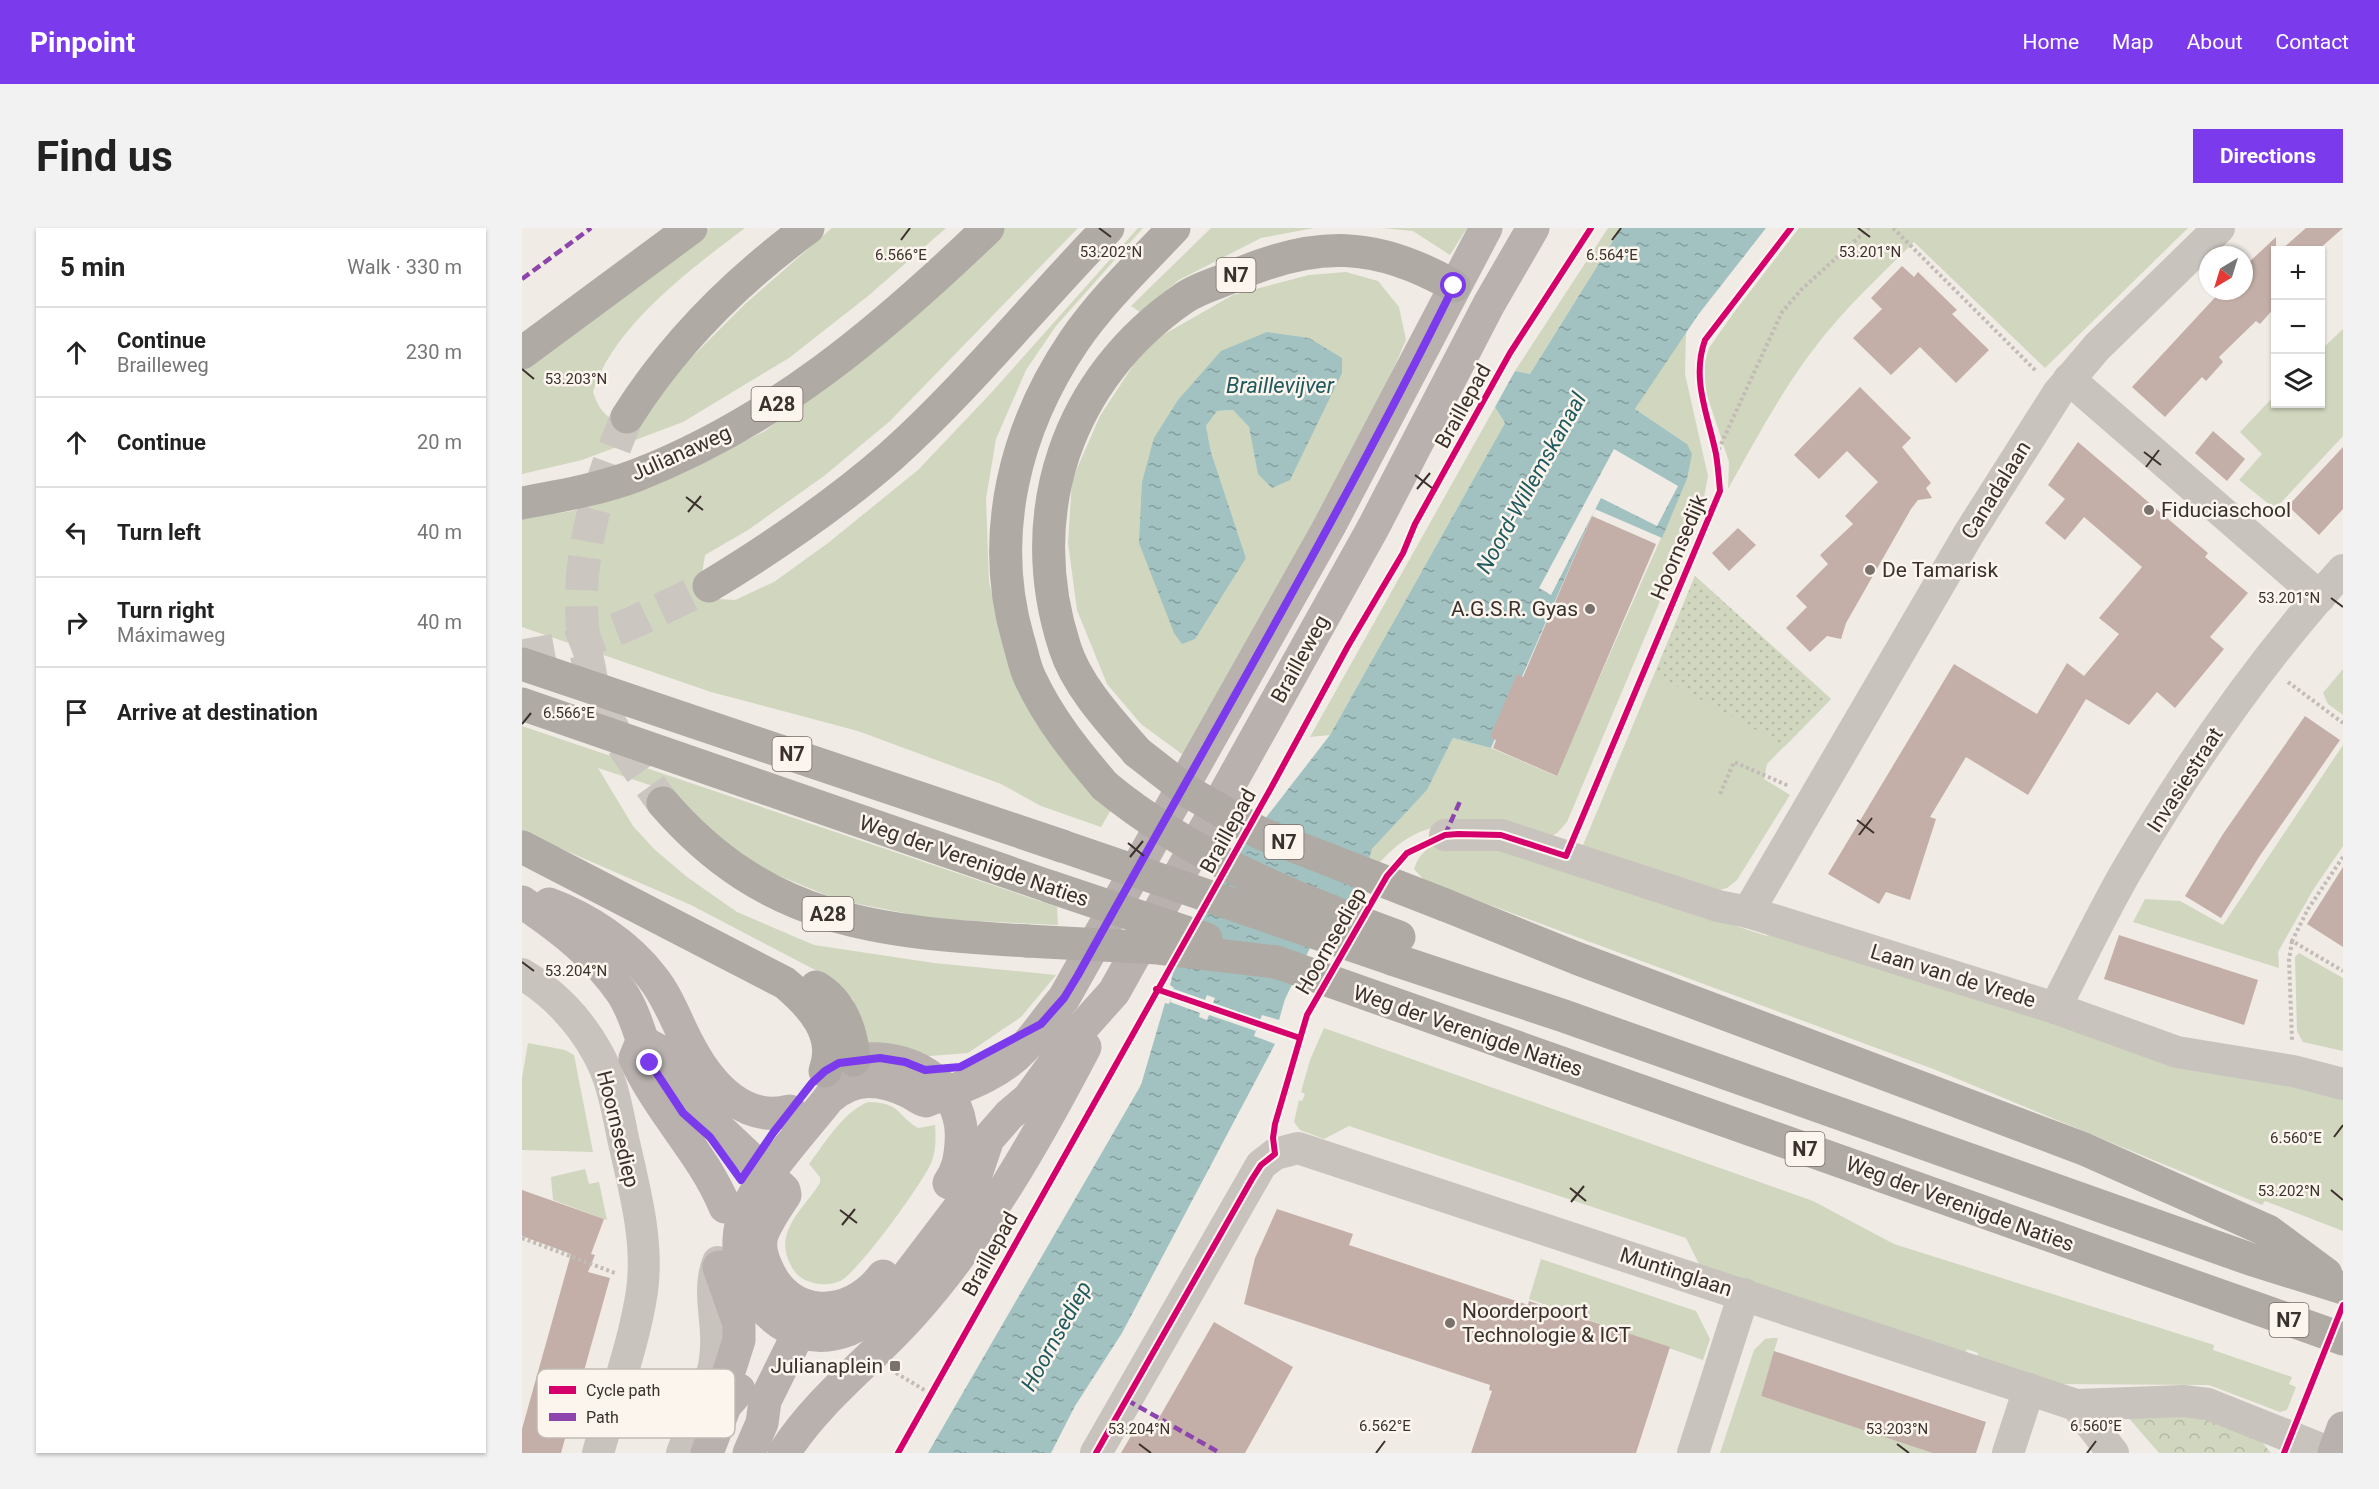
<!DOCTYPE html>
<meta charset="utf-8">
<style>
body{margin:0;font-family:Roboto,sans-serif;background:#f2f2f2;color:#222}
.controls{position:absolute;right:18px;top:18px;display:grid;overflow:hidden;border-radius:0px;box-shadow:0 2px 4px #0004}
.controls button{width:54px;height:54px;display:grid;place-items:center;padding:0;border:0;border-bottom:2px solid #e0e0e0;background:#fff;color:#222;font:30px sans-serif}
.compass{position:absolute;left:1677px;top:18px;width:54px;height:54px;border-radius:50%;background:#fff;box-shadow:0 2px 4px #0004;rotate:218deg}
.stop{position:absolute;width:18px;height:18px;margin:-14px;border:4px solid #7c3aed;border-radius:50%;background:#fff}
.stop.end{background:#7c3aed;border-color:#fff;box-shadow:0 2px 6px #0008}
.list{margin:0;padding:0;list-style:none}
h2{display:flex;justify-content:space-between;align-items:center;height:78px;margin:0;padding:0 24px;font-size:26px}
h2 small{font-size:20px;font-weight:400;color:#767676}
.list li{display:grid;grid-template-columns:39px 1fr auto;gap:18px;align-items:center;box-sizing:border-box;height:90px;padding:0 24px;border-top:2px solid #e0e0e0}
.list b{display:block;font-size:22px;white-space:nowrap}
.list p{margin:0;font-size:20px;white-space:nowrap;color:#767676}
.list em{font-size:20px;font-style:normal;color:#767676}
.icon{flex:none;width:33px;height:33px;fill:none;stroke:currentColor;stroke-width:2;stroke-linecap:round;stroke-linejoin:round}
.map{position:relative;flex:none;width:1821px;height:1225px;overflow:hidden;border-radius:0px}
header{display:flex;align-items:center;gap:36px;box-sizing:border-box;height:84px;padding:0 30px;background:#7c3aed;color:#fff}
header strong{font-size:28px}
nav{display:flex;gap:33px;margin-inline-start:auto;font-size:21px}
.intro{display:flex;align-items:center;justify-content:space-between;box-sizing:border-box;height:144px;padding:0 36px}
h1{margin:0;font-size:42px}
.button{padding:15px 27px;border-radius:0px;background:#7c3aed;color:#fff;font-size:21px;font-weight:700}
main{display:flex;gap:36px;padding:0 36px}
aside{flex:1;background:#fff;border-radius:0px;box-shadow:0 2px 4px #0004}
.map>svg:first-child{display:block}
.grass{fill:#d1d6bf;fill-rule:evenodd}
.forest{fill:url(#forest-crowns)}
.park{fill:url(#park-dots)}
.water{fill:url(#water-ripples)}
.pier{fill:#f0ebe5}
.building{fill:#c3afa7}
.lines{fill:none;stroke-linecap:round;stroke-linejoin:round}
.highway-tunnel{stroke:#ccc6c0;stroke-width:33;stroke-dasharray:33 16;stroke-linecap:butt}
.path{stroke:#c2bbb6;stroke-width:4;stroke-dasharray:3 3;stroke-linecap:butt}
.minor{stroke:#c9c3be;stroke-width:32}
.major{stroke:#b8b1ad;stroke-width:33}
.highway{stroke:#afaaa4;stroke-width:33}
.highway-bridge{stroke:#afaaa4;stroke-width:33}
.quiet{stroke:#8e44ad;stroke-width:4.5;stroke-dasharray:9 4.5;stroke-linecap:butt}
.cycleway-casing{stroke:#fbf5ee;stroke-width:10}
.cycleway{stroke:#d6006c;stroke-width:6}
.route{stroke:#7c3aed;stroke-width:8}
.ticks{fill:none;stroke:#3b302b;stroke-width:2}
.poi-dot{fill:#7a716c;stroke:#fbf5ee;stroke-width:2}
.labels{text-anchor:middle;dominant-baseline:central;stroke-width:5;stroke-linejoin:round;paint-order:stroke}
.shield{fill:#fbf5ee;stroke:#756b66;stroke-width:1.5}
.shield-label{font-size:20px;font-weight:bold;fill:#3b302b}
.street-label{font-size:21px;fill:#3b302b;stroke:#fbf5ee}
.poi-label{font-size:21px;fill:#3b302b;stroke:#fbf5ee;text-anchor:start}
.water-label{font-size:22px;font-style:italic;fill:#1f5a5e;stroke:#fbf5ee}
.key{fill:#fbf5ee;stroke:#c1bab4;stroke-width:1.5}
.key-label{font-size:16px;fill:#3b302b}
.ticks-label{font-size:15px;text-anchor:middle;fill:#3b302b;stroke:#fbf5ee;stroke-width:5;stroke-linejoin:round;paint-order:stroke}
</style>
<header>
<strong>Pinpoint</strong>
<nav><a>Home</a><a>Map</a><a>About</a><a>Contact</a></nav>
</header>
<div class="intro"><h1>Find us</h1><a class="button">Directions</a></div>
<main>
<aside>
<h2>5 min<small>Walk · 330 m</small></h2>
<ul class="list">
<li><svg class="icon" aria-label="ahead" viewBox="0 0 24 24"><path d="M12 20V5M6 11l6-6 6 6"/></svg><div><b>Continue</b><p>Brailleweg</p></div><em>230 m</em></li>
<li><svg class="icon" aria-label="ahead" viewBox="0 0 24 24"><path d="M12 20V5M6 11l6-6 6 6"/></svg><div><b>Continue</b></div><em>20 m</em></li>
<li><svg class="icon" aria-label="left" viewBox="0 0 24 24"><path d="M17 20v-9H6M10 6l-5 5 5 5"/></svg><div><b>Turn left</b></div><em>40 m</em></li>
<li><svg class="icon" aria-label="right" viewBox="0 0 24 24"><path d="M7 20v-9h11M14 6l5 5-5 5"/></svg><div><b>Turn right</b><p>Máximaweg</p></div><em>40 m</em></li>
<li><svg class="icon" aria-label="arrive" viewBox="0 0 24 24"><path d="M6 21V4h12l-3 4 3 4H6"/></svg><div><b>Arrive at destination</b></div></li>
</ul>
</aside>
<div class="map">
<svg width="1821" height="1225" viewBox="0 0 1821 1225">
<defs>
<pattern id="forest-crowns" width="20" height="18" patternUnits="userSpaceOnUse" patternTransform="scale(1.5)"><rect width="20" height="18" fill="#d1d6bf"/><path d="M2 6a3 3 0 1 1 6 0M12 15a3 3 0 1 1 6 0" fill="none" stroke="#b4b8a4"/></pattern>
<pattern id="park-dots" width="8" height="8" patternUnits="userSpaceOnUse" patternTransform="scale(1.5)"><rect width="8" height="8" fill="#d1d6bf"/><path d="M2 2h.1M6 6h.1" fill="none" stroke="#b4b8a4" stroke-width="1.8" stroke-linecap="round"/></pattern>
<pattern id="water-ripples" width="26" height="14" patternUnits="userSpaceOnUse" patternTransform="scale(1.5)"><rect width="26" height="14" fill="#a1c2c1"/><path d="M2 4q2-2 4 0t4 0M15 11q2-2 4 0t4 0" fill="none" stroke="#849e9d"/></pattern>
</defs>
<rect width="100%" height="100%" fill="#f0ebe5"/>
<!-- grass -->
<g class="grass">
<path d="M188,0H223C170,40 91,98 71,164C76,179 81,187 96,194L151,148L223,76L310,0H424L346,68L267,130L161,194L60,232L0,246V135Z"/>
<polygon points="481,0 556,0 368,193 302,248 226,302 183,327 179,352 187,364 197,371 213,372 252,354 306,315 396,242 470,164 616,0 621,0 534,98 504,142 474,211 464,271 467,354 484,424 590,580 579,599 519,578 479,556 336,503 189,464 0,399 0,291 50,283 128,259 243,203 354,116"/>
<polygon points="689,0 792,0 739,10 657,52 618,84 609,78"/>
<polygon points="860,0 945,0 928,27 891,3"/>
<polygon points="1086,0 1099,0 1008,146 993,143"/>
<path d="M1277,0H1666L1523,140L1392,14C1365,41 1337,67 1312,96C1269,145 1238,204 1206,261L1207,234L1184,164L1182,137L1187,120L1210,87Z"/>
<path d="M824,44L856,53L877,79L884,112L842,208L664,529L619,496L585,456L555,382L546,315L550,252L578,188L625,116L711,67L787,47ZM820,145L737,246L727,199L711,182L695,183L684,198L689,224L724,330L652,405L656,172Z"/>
<polygon points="1821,101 1821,208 1753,281 1717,252 1740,226 1718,204 1753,167 1754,176 1798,176 1799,122"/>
<path d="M1164,104L1163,146L1186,248L1182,269L1045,594L1036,604L1027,610C978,600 929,583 883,612C867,622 854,639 840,654L850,621L905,562L931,510L969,520L1034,548L1165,251V216L1113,181Z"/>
<polygon points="973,179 983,195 808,507 788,509"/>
<polygon points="1173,348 1309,471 1245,536 1242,551 1268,567 1215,652 1205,660 1190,664 1059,622"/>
<polygon points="1821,441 1821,487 1806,476 1801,465"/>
<polygon points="0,498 535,679 536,697 413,691 316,672 243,642 185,601 149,564 76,540 111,598 132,621 165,649 215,684 292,717 412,735 534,747 499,789 446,825 408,828 342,816 331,771 299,745 169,677 33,618 0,606"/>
<polygon points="1821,517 1821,618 1791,662 1756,724 1757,740 1611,694 1623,671 1658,673 1701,697"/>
<path d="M919,612L982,623L1245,708L1248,701L1821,866V1003L1743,973L1740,977L1414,842L903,653L892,641C897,626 905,620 919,612Z"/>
<polygon points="1777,725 1821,750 1821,823 1781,814 1775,803 1773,729"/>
<polygon points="802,800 1291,973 1372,1016 1692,1117 1691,1122 1770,1149 1767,1156 1774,1159 1765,1182 1758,1184 1687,1157 1536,1156 1454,1131 1456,1125 1445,1121 1443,1128 1178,1038 1164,1010 827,898 802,911 778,902 772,894 777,872 780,873 783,866 779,864 788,832"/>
<polygon points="6,815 43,822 52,827 71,924 0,922 0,850"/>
<path d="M346,874C380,875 373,886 396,900L413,897C414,909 414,921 410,933C403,952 335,1046 318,1053C306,1058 295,1057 283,1052C274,1047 270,1041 266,1031C254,1001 284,978 298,955V949L287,936C304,914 320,885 346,874Z"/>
<polygon points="63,941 67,956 77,954 85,992 31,972 29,949"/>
<polygon points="1019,1031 1174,1083 1188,1111 1181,1132 1007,1071"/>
<polygon points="1250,1110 1256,1110 1239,1168 1414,1225 1198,1225 1232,1122 1243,1111"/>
</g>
<!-- forest -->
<polygon class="forest" points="1676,1186 1735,1208 1749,1225 1637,1225 1605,1188"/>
<!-- park -->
<polygon class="park" points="1173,348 1309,471 1263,518 1133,446"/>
<!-- water -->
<g class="water">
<polygon points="1099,0 1244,0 1176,87 1113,181 1165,216 1170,226 1165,251 1140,310 1073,281 969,520 931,510 905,562 850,621 840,654 788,720 763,771 757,792 740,787 732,808 753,816 600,1105 553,1178 529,1225 406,1225 619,857 643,775 647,776 652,760 648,757 654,733 682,680 722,618 808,507 983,195 973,179 993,143 1008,146"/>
<polygon points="745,104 787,110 820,130 820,145 768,252 750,260 736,246 727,199 711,182 695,183 684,198 689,224 724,330 673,411 660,416 652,405 617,315 620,254 632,210 656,172 699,123"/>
</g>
<!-- pier -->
<g class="pier">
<polygon points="1092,221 1156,258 1135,298 1079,270 1029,367 1017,360"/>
<polygon points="652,761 683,772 685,767 693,770 691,775 738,792 734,803 687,787 685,792 677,789 678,785 648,774"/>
</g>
<!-- building -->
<g class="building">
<polygon points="1784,0 1821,0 1796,22 1759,22"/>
<polygon points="1754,9 1754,78 1738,96 1734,93 1697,129 1701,134 1684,153 1680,149 1643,189 1610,159 1699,63 1722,63 1722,39"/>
<polygon points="1380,38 1392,49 1396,44 1435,82 1430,86 1467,122 1434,155 1398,119 1369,147 1331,110 1360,81 1349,70"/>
<polygon points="1338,159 1389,210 1380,219 1409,255 1404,260 1410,270 1396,272 1389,281 1324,395 1319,411 1305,408 1288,424 1264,400 1285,379 1274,368 1306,336 1298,327 1331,296 1323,288 1356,254 1325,223 1297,251 1272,227"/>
<polygon points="1691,203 1723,231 1705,253 1673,225"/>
<polygon points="1556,214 1686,325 1683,329 1726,365 1688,409 1702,421 1653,480 1635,464 1607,497 1564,471 1506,567 1444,529 1408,589 1414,591 1388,672 1364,664 1357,676 1306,646 1432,436 1515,486 1545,435 1562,448 1597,406 1577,390 1620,339 1562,289 1543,312 1523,295 1543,271 1526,257"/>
<polygon points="1821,219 1821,281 1797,307 1766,278"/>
<polygon points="1070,288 1134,316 1035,548 971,520 974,512 968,509 995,446 1001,449"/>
<polygon points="1216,300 1234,317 1207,343 1190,325"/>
<polygon points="1783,488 1818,512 1737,629 1699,690 1663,668 1701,606"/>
<polygon points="1821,639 1821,719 1785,696"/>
<polygon points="1597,707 1736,752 1722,797 1582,751"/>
<polygon points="0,962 82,991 69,1026 73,1027 66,1044 88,1050 39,1225 0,1225 0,1201 49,1026 0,1008"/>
<polygon points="755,981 831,1006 827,1017 1006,1077 1007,1073 1148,1119 1114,1225 949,1225 970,1163 967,1162 968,1157 722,1076 733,1030"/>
<polygon points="692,1094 771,1139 723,1225 599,1225 616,1196 629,1204"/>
<polygon points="1252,1123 1464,1194 1454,1225 1411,1225 1239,1168"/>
</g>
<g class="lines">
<!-- highway-tunnel -->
<g class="highway-tunnel">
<path d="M105,189C72,267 47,349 66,434C69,446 70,460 75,470C92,507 117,542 141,575"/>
<polyline points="0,428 45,420 110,395 187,358"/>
</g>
<!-- path -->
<g class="path">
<polyline points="1371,0 1515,144"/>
<polyline points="1194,227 1260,84 1280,61 1347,0"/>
<polyline points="1766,454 1821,495"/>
<polyline points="1198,566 1212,534 1267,558"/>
<polyline points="1821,629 1786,681 1770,713 1821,743"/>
<polyline points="1770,713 1767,732 1770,812"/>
<polyline points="0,1010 93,1045"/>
<polyline points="374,1145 409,1166"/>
</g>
<!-- minor -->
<g class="minor">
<polyline points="1547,151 1798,369"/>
<polyline points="923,607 979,607 1196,678 1226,684 1533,780 1655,824 1771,843 1821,856"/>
<polyline points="1226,684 1446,307 1536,165 1575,119 1697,0"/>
<path d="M0,746C31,764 58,793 75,824C90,850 95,881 101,910C112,960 127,1012 120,1063C112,1117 91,1172 76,1225"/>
<path d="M1533,780C1557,734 1579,687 1605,642C1667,536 1738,433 1821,342"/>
<polyline points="1554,1177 1661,1173 1686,1176 1809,1225"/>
<path d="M160,1225C172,1193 193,1156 194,1120C196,1091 185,1062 196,1034"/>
<polyline points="574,1225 739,937 753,926 776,920 1554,1177 1591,1225"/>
<polyline points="1171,1225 1222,1066"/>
<polyline points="1486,1225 1507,1161"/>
</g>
<!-- major -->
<g class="major">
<path d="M964,0L807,299L542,770C528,786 516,805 501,821C476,848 437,860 404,873C397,871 393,867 387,864C358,850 332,848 307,870C283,901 231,956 220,993C203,1054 260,1128 326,1102C340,1096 352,1087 364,1076L437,980L450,958L466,911L487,887L507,870L550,811L592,764L851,300L967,76L1011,0"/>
<path d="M0,674C37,699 75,728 100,765C113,784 120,813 128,835"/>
<path d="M27,676C65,690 106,717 130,749C148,771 155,797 169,821C189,858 223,895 268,883"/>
<path d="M121,814L136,822L173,878L262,962L263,967C255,979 245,993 240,1007C237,1017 240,1029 244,1038C266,1093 328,1092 361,1048"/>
<path d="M118,818L113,830C137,884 181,925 203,979"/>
<path d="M312,838C322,833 333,832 343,831C394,827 444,861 439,916C438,930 436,942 427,955"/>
<polyline points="197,1039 217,1096 217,1112 203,1156 203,1178"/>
<polyline points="185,1225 203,1178 217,1162"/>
<polyline points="227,1225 240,1195 243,1173 274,1110 293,1087"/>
<path d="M262,1225C296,1171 350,1132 392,1084C461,1006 515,911 563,819"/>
<polyline points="1812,1225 1821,1200"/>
</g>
<!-- highway -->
<g class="highway">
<polyline points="0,125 169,0"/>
<path d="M105,189C153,113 214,53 286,0"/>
<path d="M0,275C38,268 79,261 115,247C253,193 360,102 466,0"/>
<path d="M187,358C251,319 312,278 369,228C447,158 513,75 586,0"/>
<polyline points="0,436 540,618"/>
<polyline points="0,476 529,659"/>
<path d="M615,524C589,494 555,458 543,420C499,286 545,150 662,70C676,60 696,55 712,48C794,12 854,13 932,58"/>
<path d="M583,558C554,524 527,491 508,450C502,438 500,423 496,411C466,307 493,200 552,113C580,72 618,36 652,0"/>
<path d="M141,575C245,695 356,704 505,713"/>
<path d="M0,619L263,755C289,777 317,806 303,843"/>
<polyline points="923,677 1054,730 1562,921 1746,1003 1804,1046"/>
<polyline points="870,731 1042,788 1728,1031 1821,1060"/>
<polyline points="754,734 1821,1111"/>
<path d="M294,759C320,774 330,804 332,832"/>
</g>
<!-- highway-bridge -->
<g class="highway-bridge">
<polyline points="615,524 665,563 738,605 923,677"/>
<path d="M583,558C668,628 774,672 877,709"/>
<polyline points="540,618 870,731"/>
<polyline points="529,659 684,711"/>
<polyline points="505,713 636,720 754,734"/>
</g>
<!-- quiet -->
<g class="quiet">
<polyline points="0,51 69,0"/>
<polyline points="923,607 939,571"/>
<polyline points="605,1172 698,1225"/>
</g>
<!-- cycleway casing -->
<g class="cycleway-casing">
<g id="cycleway">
<polyline points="634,761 778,810"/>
<polyline points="376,1225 749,560 826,418 881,325 893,296 988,125 1069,0"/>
<path d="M574,1225L730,951L739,937L753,926L751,910L753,896L785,787L865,648L885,625L923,607L936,606L979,607L1044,628L1198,263C1197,251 1196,238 1194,226C1186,187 1169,151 1183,112L1269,0"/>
<polyline points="1762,1225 1821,1077"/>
</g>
</g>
<!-- cycleway -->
<use href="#cycleway" class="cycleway"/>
</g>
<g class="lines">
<!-- route -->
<path class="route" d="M128,835L161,885L188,909L219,952L251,905L290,855L303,843L317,835L358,830L383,834L403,842L438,839L519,796L542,770L556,747C683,518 816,292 932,58"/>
</g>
<!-- ticks -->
<path class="ticks" d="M577,0L589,9M1336,0L1348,9M379,12L388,0M1090,12L1099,0M0,141L12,151M1622,224L1639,237M1624,239L1637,222M893,247L910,260M895,261L908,245M164,269L181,282M166,284L179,268M1809,370L1821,379M0,496L9,485M1335,592L1352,605M1337,607L1350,590M606,615L622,628M608,629L621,613M0,734L12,743M1812,909L1821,897M1048,960L1064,973M1809,962L1821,972M1049,974L1062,958M318,982L335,995M320,997L333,981M617,1216L629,1225M1375,1216L1387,1225M854,1225L863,1213M1565,1225L1574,1213"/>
<!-- markers -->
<g class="poi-dot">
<circle cx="1627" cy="282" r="6"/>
<circle cx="1348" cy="342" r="6"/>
<circle cx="1068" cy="381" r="6"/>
<circle cx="928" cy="1095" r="6"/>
<rect x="367" y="1132" width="12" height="12" rx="3"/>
</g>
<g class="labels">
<!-- shield labels -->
<g class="shield">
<rect x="694.5" y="30" width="39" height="34" rx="4.5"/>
<rect x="229.5" y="159" width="51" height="34" rx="4.5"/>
<rect x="250.5" y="509" width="39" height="34" rx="4.5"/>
<rect x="742.5" y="597" width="39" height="34" rx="4.5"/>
<rect x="280.5" y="669" width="51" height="34" rx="4.5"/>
<rect x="1263.5" y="904" width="39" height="34" rx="4.5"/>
<rect x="1747.5" y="1075" width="39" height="34" rx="4.5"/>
</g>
<g class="shield-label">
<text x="714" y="47">N7</text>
<text x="255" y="176">A28</text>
<text x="270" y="526">N7</text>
<text x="762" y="614">N7</text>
<text x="306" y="686">A28</text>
<text x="1283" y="921">N7</text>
<text x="1767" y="1092">N7</text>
</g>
<!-- street labels -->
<g class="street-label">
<text transform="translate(941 178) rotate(-61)">Braillepad</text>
<text transform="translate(159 225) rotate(-24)">Julianaweg</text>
<text transform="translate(1474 262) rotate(-58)">Canadalaan</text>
<text transform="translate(1157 319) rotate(-67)">Hoornsedijk</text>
<text transform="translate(778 431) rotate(-61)">Brailleweg</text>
<text transform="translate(1663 552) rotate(-57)">Invasiestraat</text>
<text transform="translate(706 603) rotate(-61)">Braillepad</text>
<text transform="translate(452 633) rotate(19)">Weg der Verenigde Naties</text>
<text transform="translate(809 713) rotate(-60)">Hoornsediep</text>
<text transform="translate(1431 748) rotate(17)">Laan van de Vrede</text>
<text transform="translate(946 803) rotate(19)">Weg der Verenigde Naties</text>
<text transform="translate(96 901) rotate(76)">Hoornsediep</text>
<text transform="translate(1438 976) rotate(20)">Weg der Verenigde Naties</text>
<text transform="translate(468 1026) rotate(-61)">Braillepad</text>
<text transform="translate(1154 1044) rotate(18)">Muntinglaan</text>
</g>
<!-- poi labels -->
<g class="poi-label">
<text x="1639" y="282">Fiduciaschool</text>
<text x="1360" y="342">De Tamarisk</text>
<text x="1056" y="381" text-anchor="end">A.G.S.R. Gyas</text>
<text x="940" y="1083">Noorderpoort<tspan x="940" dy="24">Technologie &amp; ICT</tspan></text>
<text x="361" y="1138" text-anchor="end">Julianaplein</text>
</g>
<!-- water labels -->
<g class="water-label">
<text x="758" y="157">Braillevijver</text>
<text transform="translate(1009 255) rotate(-61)">Noord-Willemskanaal</text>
<text transform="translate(534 1108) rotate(-61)">Hoornsediep</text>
</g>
</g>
<!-- legend -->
<rect x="15" y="1141" width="198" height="69" rx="9" class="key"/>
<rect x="27" y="1158" width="27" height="8" fill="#d6006c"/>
<rect x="27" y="1185" width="27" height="8" fill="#8e44ad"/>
<g class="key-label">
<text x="64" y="1168">Cycle path</text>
<text x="64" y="1195">Path</text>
</g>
<g class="ticks-label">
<text x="589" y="29">53.202°N</text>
<text x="1348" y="29">53.201°N</text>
<text x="379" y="32">6.566°E</text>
<text x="1090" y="32">6.564°E</text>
<text x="54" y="156">53.203°N</text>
<text x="1767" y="375">53.201°N</text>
<text x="47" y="490">6.566°E</text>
<text x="54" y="748">53.204°N</text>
<text x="1774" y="915">6.560°E</text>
<text x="1767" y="968">53.202°N</text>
<text x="863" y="1203">6.562°E</text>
<text x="1574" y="1203">6.560°E</text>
<text x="617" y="1206">53.204°N</text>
<text x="1375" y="1206">53.203°N</text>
</g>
</svg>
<div class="controls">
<button>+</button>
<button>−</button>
<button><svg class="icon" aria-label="layers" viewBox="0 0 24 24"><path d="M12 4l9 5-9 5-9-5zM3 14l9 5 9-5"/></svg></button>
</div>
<svg class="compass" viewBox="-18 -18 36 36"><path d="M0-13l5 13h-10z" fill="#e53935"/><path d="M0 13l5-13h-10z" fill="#767676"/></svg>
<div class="stop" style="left:932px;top:58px"></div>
<div class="stop end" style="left:128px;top:835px"></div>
</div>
</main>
